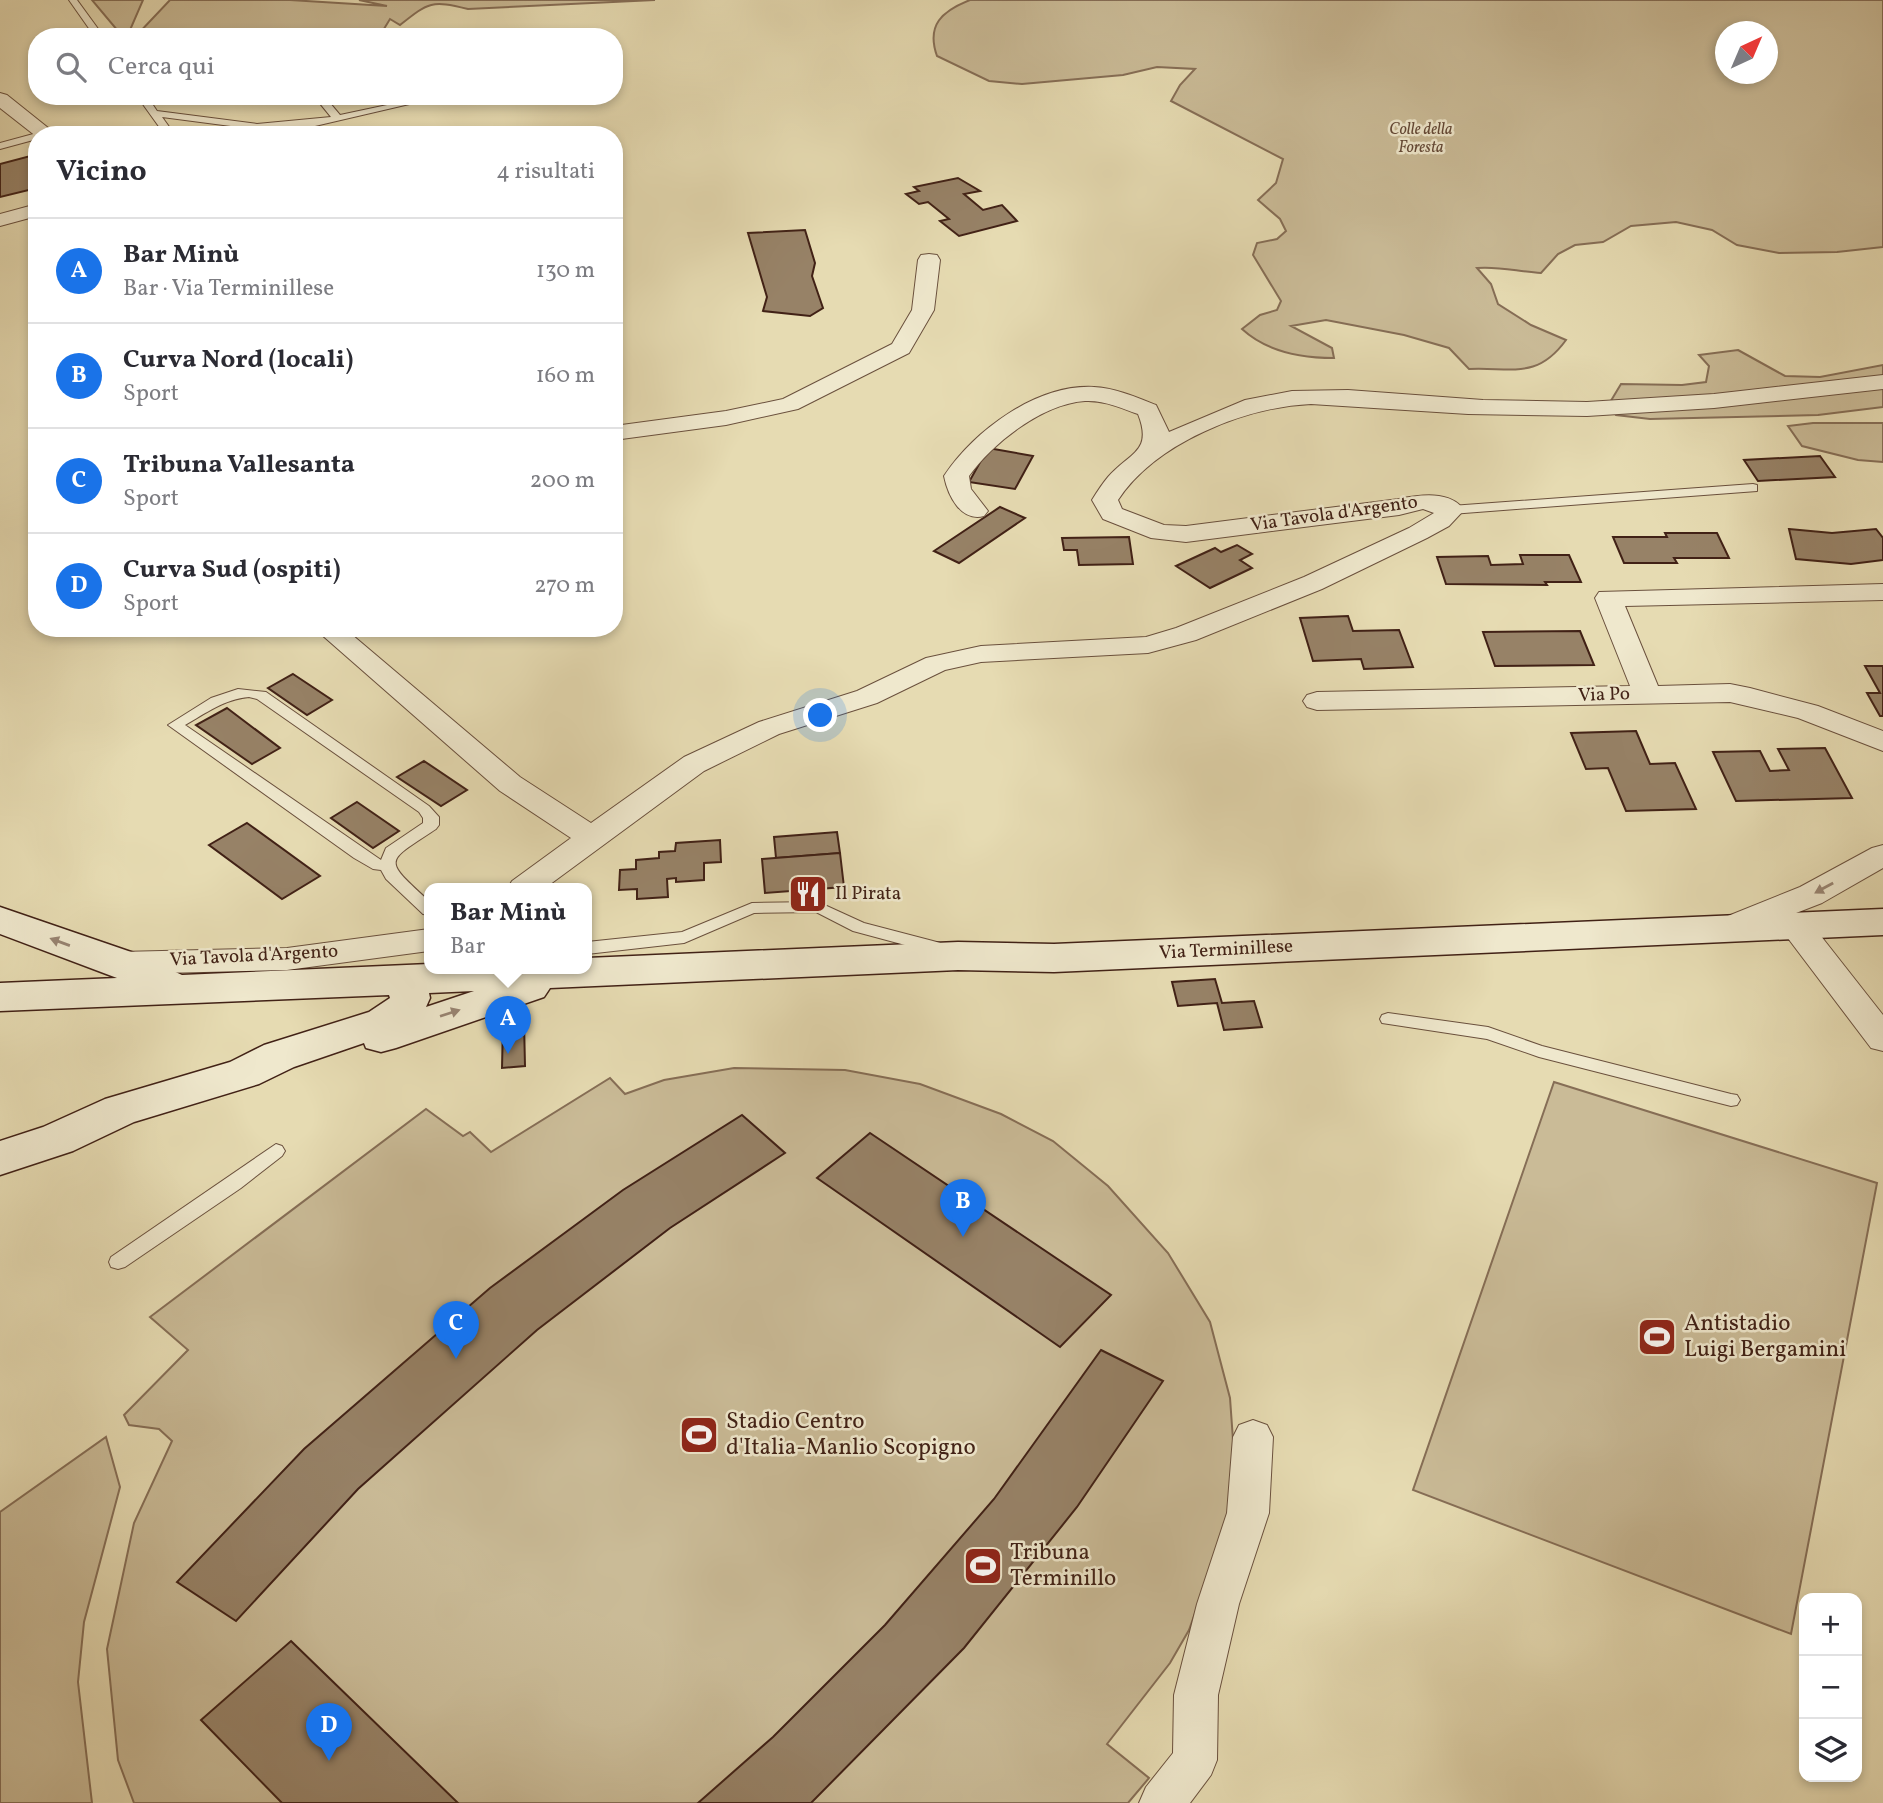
<!DOCTYPE html>
<html lang="it">
<meta charset="utf-8">
<style>
body{margin:0;font-family:Vollkorn,serif;background:#f7f7f7;color:#2b2b33}
.controls{position:absolute;right:21px;bottom:21px;display:grid;overflow:hidden;border-radius:14px;box-shadow:0 4px 10px #0003}
.controls button{width:63px;height:63px;display:grid;place-items:center;padding:0;border:0;border-bottom:2px solid #e1e1e2;background:#fff;color:#2b2b33;font:35px sans-serif}
.compass{position:absolute;left:1715px;top:21px;width:63px;height:63px;border-radius:50%;background:#fff;box-shadow:0 4px 10px #0003;rotate:44deg}
.you{position:absolute;left:821px;top:716px;width:24px;height:24px;margin:-18px;border:5px solid #fff;border-radius:50%;background:#1a73e8;box-shadow:0 0 0 10px #1a73e833}
.badge{display:grid;place-items:center;width:46px;height:46px;border-radius:50%;background:#1a73e8;color:#fff;font-size:23px;font-weight:700}
.pin{position:absolute;translate:-50% -58px;filter:drop-shadow(0 2px 4px #0008)}
.pin::after{content:'';position:absolute;top:37px;width:24px;height:21px;background:inherit;clip-path:polygon(0 0,100% 0,50% 100%)}
.popup{position:absolute;left:424px;top:883px;width:168px;height:91px;box-sizing:border-box;display:grid;place-content:center;border-radius:14px;background:#fff;filter:drop-shadow(0 2px 5px #0005);font-size:23px;white-space:nowrap;color:#7c7c81}
.popup b{font-size:26px;color:#2b2b33}
.popup::after{content:'';position:absolute;left:50%;top:100%;margin-left:-14px;border:14px solid transparent;border-top-color:#fff}
.list{margin:0;padding:0;list-style:none}
h2{display:flex;justify-content:space-between;align-items:center;height:91px;margin:0;padding:0 28px;font-size:30px}
h2 small{font-size:23px;font-weight:400;color:#7c7c81}
.list li{display:grid;grid-template-columns:46px 1fr auto;gap:21px;align-items:center;box-sizing:border-box;height:105px;padding:0 28px;border-top:2px solid #e1e1e2}
.list b{display:block;font-size:26px;white-space:nowrap}
.list p{margin:0;font-size:23px;white-space:nowrap;color:#7c7c81}
.list em{font-size:23px;font-style:normal;color:#7c7c81}
.icon{flex:none;width:38px;height:38px;fill:none;stroke:currentColor;stroke-width:2;stroke-linecap:round;stroke-linejoin:round}
.map{position:relative;flex:none;width:1883px;height:1803px;overflow:hidden}
.search{position:absolute;background:#fff;box-shadow:0 4px 10px #0003;left:28px;top:28px;width:595px;height:77px;display:flex;align-items:center;gap:18px;box-sizing:border-box;padding:0 24px;border-radius:28px;color:#7c7c81;font-size:26px}
.panel{position:absolute;background:#fff;box-shadow:0 4px 10px #0003;left:28px;top:126px;width:595px;height:511px;border-radius:28px}
.map>svg:first-child{display:block}
.green{fill:#cabb97;stroke:#866e56;stroke-width:2;fill-rule:evenodd}
.building{fill:#978267;stroke:#412116;stroke-width:2}
.lines{fill:none;stroke-linecap:round;stroke-linejoin:round}
.lane-casing{stroke:#6a503d;stroke-width:2}
.street-casing{stroke:#6a503d;stroke-width:2}
.secondary-casing{stroke:#412116;stroke-width:3}
.lane{fill:#efe8cd;fill-rule:evenodd}
.street{fill:#efe8cd;fill-rule:evenodd}
.secondary{fill:#efe8cd;fill-rule:evenodd}
.oneway{fill:#988472}
.labels{text-anchor:middle;dominant-baseline:central;stroke-width:5;stroke-linejoin:round;paint-order:stroke}
.far-park-label{font-size:16px;font-style:italic;fill:#634836;stroke:#efe8cd}
.street-label{font-size:19px;fill:#412116;stroke:#efe8cd}
.poi-label{font-size:19px;fill:#412116;stroke:#efe8cd;text-anchor:start}
.near-poi-label{font-size:23px;fill:#412116;stroke:#efe8cd;text-anchor:start}
</style>
<div class="map">
<svg width="1883" height="1803" viewBox="0 0 1883 1803">
<rect width="100%" height="100%" fill="#e6dbb2"/>
<filter id="stains"><feTurbulence type="fractalNoise" baseFrequency=".00286" numOctaves="4"/><feColorMatrix values="0 0 0 0 .2 0 0 0 0 .09 0 0 0 0 .02 0 0 0 .5 -.17"/></filter>
<radialGradient id="worn" r=".72"><stop offset=".6" stop-color="#630" stop-opacity="0"/><stop offset="1" stop-color="#630" stop-opacity=".3"/></radialGradient>
<!-- green -->
<g class="green">
<polygon points="92,0 143,0 127,37 123,37"/>
<path d="M170,0H290L387,6L359,0H655L468,9C431,0 429,2 400,25L390,19L379,37H135Z"/>
<path d="M970,0H1883V247L1837,252L1779,253L1737,245L1712,230L1676,222L1631,226L1603,242L1575,245L1558,254L1541,273C1519,272 1500,266 1477,268L1491,284L1498,304L1531,325L1566,340C1537,380 1512,367 1469,369L1449,348L1404,335L1326,320L1291,326L1332,348L1334,358C1301,358 1267,352 1242,329L1260,315L1277,310L1281,301L1253,255L1257,243L1277,239L1286,231L1280,219L1258,200L1276,183L1283,159L1171,101L1180,85L1195,69L1157,67L1123,75L1022,84L989,81L937,56C926,25 942,11 970,0ZM1726,32H1768V74H1726Z"/>
<polygon points="1738,350 1785,376 1820,377 1883,365 1883,407 1818,415 1650,419 1616,415 1609,404 1621,384 1682,385 1706,382 1709,366 1699,355"/>
<polygon points="1813,423 1883,423 1883,462 1858,460 1802,446 1788,426"/>
<polygon points="734,1068 845,1070 920,1084 1001,1114 1053,1141 1108,1186 1168,1253 1210,1322 1230,1398 1237,1496 1189,1630 1170,1663 1107,1744 1149,1778 1128,1803 134,1803 118,1760 107,1649 134,1523 172,1441 159,1429 129,1425 124,1415 188,1350 150,1317 426,1109 463,1136 470,1132 491,1152 610,1078 625,1094 664,1080"/>
<polygon points="1554,1082 1877,1183 1791,1634 1413,1490"/>
<polygon points="106,1437 120,1487 84,1622 78,1682 92,1803 0,1803 0,1512"/>
</g>
<!-- building -->
<g class="building">
<polygon points="34,155 37,158 37,188 0,197 0,164"/>
<polygon points="958,178 980,191 964,194 983,210 1002,205 1017,221 959,236 940,221 949,219 928,202 919,204 906,194 919,191 914,187"/>
<polygon points="805,230 815,263 812,276 823,308 810,316 763,311 767,297 748,233"/>
<polygon points="988,448 1033,456 1015,489 969,482"/>
<polygon points="1820,456 1835,477 1758,481 1744,460"/>
<polygon points="1000,507 1025,518 959,563 934,551"/>
<polygon points="1789,529 1832,533 1876,529 1883,538 1883,560 1851,564 1796,559"/>
<polygon points="1665,533 1717,533 1729,558 1674,558 1677,563 1624,563 1613,537 1667,537"/>
<polygon points="1129,537 1133,564 1079,565 1077,550 1064,550 1062,538"/>
<polygon points="1237,545 1252,554 1240,560 1252,568 1210,588 1176,566 1215,548 1221,552"/>
<polygon points="1520,555 1569,555 1581,582 1545,582 1547,585 1446,584 1437,557 1488,556 1491,565 1523,564"/>
<polygon points="1348,616 1353,631 1399,630 1413,667 1364,669 1361,659 1313,661 1300,618"/>
<polygon points="1580,631 1594,665 1495,666 1483,632"/>
<polygon points="1865,666 1883,666 1883,716 1880,716 1867,693 1880,693"/>
<polygon points="293,674 332,700 307,715 268,688"/>
<polygon points="227,708 280,748 252,764 196,725"/>
<polygon points="1636,731 1650,764 1675,763 1696,809 1626,811 1608,768 1586,769 1571,733"/>
<polygon points="1825,748 1852,798 1736,801 1713,752 1760,751 1770,771 1789,770 1778,749"/>
<polygon points="424,761 467,790 441,806 397,777"/>
<polygon points="357,802 399,831 373,848 331,818"/>
<polygon points="247,823 320,876 282,899 209,845"/>
<polygon points="837,832 840,853 776,858 774,837"/>
<polygon points="720,840 721,862 704,863 704,880 676,882 676,878 667,879 668,897 637,899 637,889 619,890 620,870 636,869 636,860 659,858 659,852 675,851 676,843"/>
<polygon points="840,853 844,887 765,893 762,859"/>
<polygon points="1215,979 1222,1003 1254,1001 1262,1027 1224,1030 1217,1003 1178,1006 1172,982"/>
<polygon points="524,1022 525,1066 502,1068 503,1024"/>
<polygon points="742,1115 785,1153 670,1228 537,1330 358,1489 236,1621 177,1582 304,1449 490,1288 623,1190"/>
<polygon points="870,1133 1111,1295 1060,1347 817,1178"/>
<polygon points="1101,1350 1163,1381 1077,1507 964,1648 811,1803 698,1803 773,1737 885,1625 994,1499"/>
<polygon points="291,1641 458,1803 282,1803 201,1720"/>
</g>
<g class="lines">
<!-- lane casing -->
<g class="lane-casing">
<g id="lane">
<polygon points="69,0 77,0 104,37 95,37"/>
<polygon points="137,96 147,96 157,111 257,124 331,117 314,96 324,96 340,115 406,101 402,96 413,96 418,102 315,126 258,130 248,135 235,135 246,128 162,117 175,135 165,135"/>
<polygon points="297,128 334,135 294,133 294,129"/>
<polygon points="37,133 41,135 37,135 37,139 0,149 0,143"/>
<polygon points="1753,484 1757,485 1757,491 1451,514 1445,510 1451,506"/>
<path d="M238,689L266,692L429,806L439,817V825L436,829C385,863 382,858 429,901V915L423,914L386,879L381,870L373,869L354,858L168,725L211,698ZM249,697L257,699L419,812L423,818V823L386,848L381,860L185,725C206,713 225,699 249,697Z"/>
<polygon points="818,902 864,923 952,946 954,950 946,956 853,931 816,912 754,913 684,943 587,954 587,942 682,932 752,903"/>
<polygon points="1388,1013 1488,1027 1542,1046 1731,1094 1737,1095 1740,1100 1737,1105 1731,1106 1539,1057 1487,1039 1382,1023 1380,1019 1382,1015"/>
<polygon points="276,1144 282,1146 285,1151 282,1156 241,1188 125,1267 118,1269 111,1267 109,1262 111,1257"/>
</g>
</g>
<!-- street casing -->
<g class="street-casing">
<g id="street">
<polygon points="0,93 7,95 57,135 37,137 0,108"/>
<polygon points="37,204 37,216 0,226 0,214"/>
<polygon points="929,254 937,255 940,260 934,310 909,353 798,409 726,425 614,440 614,426 726,411 783,399 892,344 912,310 918,260 921,255"/>
<path d="M1883,375V389L1714,408L1587,416L1468,414L1311,404C1245,407 1155,443 1118,500L1122,509L1164,525L1186,526L1399,499C1419,495 1450,490 1464,510L1449,526L1427,538L1322,589L1196,640L1148,653L981,662L945,670L877,703L779,734L704,771L545,888H508L512,881L571,838L500,791L314,628H344L520,777L591,823L684,757L759,722L857,691L926,658L981,646L1146,637L1176,628L1304,577L1409,528L1434,513L1423,509L1399,515L1186,542L1151,538L1103,519L1092,500C1097,492 1102,484 1108,477C1130,452 1153,452 1138,414C1121,408 1104,400 1085,401C1042,404 993,443 969,476L971,489L988,511L984,516C961,522 948,496 944,476C974,431 1036,384 1094,387C1115,388 1136,397 1156,405L1169,432L1245,400L1292,391L1348,390L1483,400L1587,402L1714,394Z"/>
<polygon points="1883,584 1883,600 1625,606 1658,686 1730,684 1750,688 1818,706 1883,731 1883,751 1798,718 1730,702 1317,710 1307,707 1303,701 1307,695 1317,692 1630,686 1595,598 1599,592"/>
<polygon points="1883,845 1883,868 1822,903 1791,915 1806,917 1883,1015 1883,1051 1871,1048 1784,933 1779,925 1783,918 1729,939 1718,936 1713,928 1718,920 1800,887 1872,848"/>
<polygon points="429,929 429,951 287,970 120,974 109,971 104,963 109,955 120,952 287,948"/>
<polygon points="1253,1420 1267,1425 1273,1437 1269,1513 1239,1604 1218,1695 1217,1760 1211,1775 1190,1803 1139,1803 1146,1787 1173,1753 1174,1695 1197,1604 1227,1513 1233,1437 1239,1425"/>
</g>
</g>
<!-- secondary casing -->
<g class="secondary-casing">
<path id="secondary" d="M0,907L134,953L182,975L429,964V968H587V958L958,942L1054,944L1883,909V935L1054,972L958,970L550,988L544,997L396,1048L381,1052L366,1048L364,1043L294,1067L259,1084L134,1122L73,1151L0,1175V1141L43,1127L105,1099L230,1062L264,1045L369,1012L390,998L389,995L0,1011V983L117,978L0,934ZM474,991L426,1007L430,998L429,993Z"/>
</g>
<!-- lane -->
<use href="#lane" class="lane"/>
<!-- street -->
<use href="#street" class="street"/>
<!-- secondary -->
<use href="#secondary" class="secondary"/>
</g>
<!-- one-way arrows -->
<defs><path id="oneway-solid" d="M-6-.8H1V-3.2L6.5 0L1 3.2V.8H-6Z" transform="scale(1.75)"/></defs>
<g class="oneway">
<use href="#oneway-solid" transform="translate(1824 888) rotate(151)"/>
<use href="#oneway-solid" transform="translate(60 942) rotate(-160)"/>
<use href="#oneway-solid" transform="translate(450 1013) rotate(-18)"/>
</g>
<!-- icons -->
<defs>
<g id="restaurant-square" transform="scale(2.0125)"><rect x="-9" y="-9" width="18" height="18" rx="4" fill="#8f2418" stroke="#efe8cd"/><path d="M-5-6h1v4h1v-4h1v4h1v-4h1v5L-1.5 .5V6h-2V.5L-5-1ZM5-6V6H3V1.5H1.5Q1.5-4 5-6Z" fill="#fff"/></g>
<g id="stadium-square" transform="scale(2.0125)"><rect x="-9" y="-9" width="18" height="18" rx="4" fill="#8f2418" stroke="#efe8cd"/><path d="M0-5a6.5 5 0 1 0 0 10a6.5 5 0 1 0 0-10ZM-3.5-1.8h7v3.6h-7Z" fill="#fff"/></g>
</defs>
<g fill-rule="evenodd">
<use href="#restaurant-square" x="808" y="894"/>
<use href="#stadium-square" x="1657" y="1337"/>
<use href="#stadium-square" x="699" y="1435"/>
<use href="#stadium-square" x="983" y="1566"/>
</g>
<g class="labels">
<!-- far-park labels -->
<g class="far-park-label">
<text x="1421" y="130">Colle della<tspan x="1421" dy="18">Foresta</tspan></text>
</g>
<!-- street labels -->
<g class="street-label">
<text transform="translate(1334 514) rotate(-8)">Via Tavola d'Argento</text>
<text transform="translate(1604 695) rotate(-2)">Via Po</text>
<text transform="translate(1226 950) rotate(-3)">Via Terminillese</text>
<text transform="translate(254 956) rotate(-3)">Via Tavola d'Argento</text>
</g>
<!-- poi labels -->
<g class="poi-label">
<text x="835" y="894">Il Pirata</text>
</g>
<!-- near-poi labels -->
<g class="near-poi-label">
<text x="1684" y="1324">Antistadio<tspan x="1684" dy="26">Luigi Bergamini</tspan></text>
<text x="726" y="1422">Stadio Centro<tspan x="726" dy="26">d'Italia-Manlio Scopigno</tspan></text>
<text x="1010" y="1553">Tribuna<tspan x="1010" dy="26">Terminillo</tspan></text>
</g>
</g>
<rect width="100%" height="100%" filter="url(#stains)"/>
<rect width="100%" height="100%" fill="url(#worn)"/>
</svg>
<div class="controls">
<button>+</button>
<button>−</button>
<button><svg class="icon" aria-label="layers" viewBox="0 0 24 24"><path d="M12 4l9 5-9 5-9-5zM3 14l9 5 9-5"/></svg></button>
</div>
<svg class="compass" viewBox="-18 -18 36 36"><path d="M0-13l5 13h-10z" fill="#e53935"/><path d="M0 13l5-13h-10z" fill="#7c7c81"/></svg>
<div class="you"></div>
<div class="pin badge" style="left:508px;top:1054px">A</div>
<div class="popup"><b>Bar Minù</b>Bar</div>
<div class="pin badge" style="left:963px;top:1237px">B</div>
<div class="pin badge" style="left:456px;top:1359px">C</div>
<div class="pin badge" style="left:329px;top:1761px">D</div>
<div class="search"><svg class="icon" aria-label="search" viewBox="0 0 24 24"><circle cx="10" cy="10" r="6"/><path d="M15 15l6 6"/></svg>Cerca qui</div>
<section class="panel">
<h2>Vicino<small>4 risultati</small></h2>
<ul class="list">
<li><span class="badge">A</span><div><b>Bar Minù</b><p>Bar · Via Terminillese</p></div><em>130 m</em></li>
<li><span class="badge">B</span><div><b>Curva Nord (locali)</b><p>Sport</p></div><em>160 m</em></li>
<li><span class="badge">C</span><div><b>Tribuna Vallesanta</b><p>Sport</p></div><em>200 m</em></li>
<li><span class="badge">D</span><div><b>Curva Sud (ospiti)</b><p>Sport</p></div><em>270 m</em></li>
</ul>
</section>
</div>
